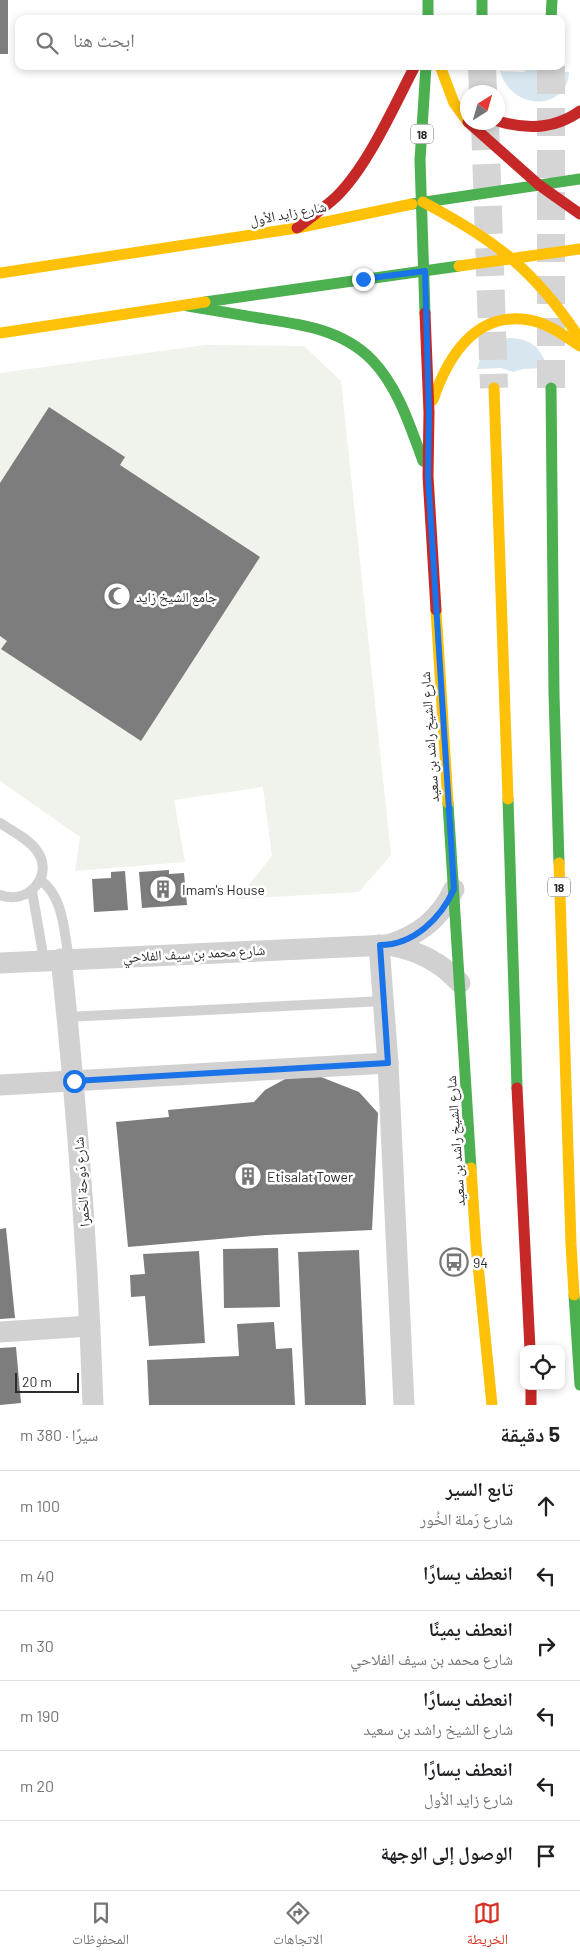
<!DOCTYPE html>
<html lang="ar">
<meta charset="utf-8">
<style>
body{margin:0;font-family:Barlow,"Noto Naskh Arabic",sans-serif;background:#f2f2f2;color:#202124;direction:rtl}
.controls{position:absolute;right:15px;bottom:15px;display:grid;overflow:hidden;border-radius:10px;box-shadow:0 2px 8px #0003}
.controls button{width:45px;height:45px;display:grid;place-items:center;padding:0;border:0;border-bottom:1px solid #e0e0e0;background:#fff;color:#202124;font:25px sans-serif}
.compass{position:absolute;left:460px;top:85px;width:45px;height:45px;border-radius:50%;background:#fff;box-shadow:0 2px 8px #0003;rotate:37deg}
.scale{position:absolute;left:15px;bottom:12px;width:64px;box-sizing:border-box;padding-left:5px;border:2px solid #2c2c2c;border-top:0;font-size:14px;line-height:18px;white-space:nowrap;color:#2c2c2c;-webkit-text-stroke:4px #fff;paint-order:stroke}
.stop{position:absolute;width:15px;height:15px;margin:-11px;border:4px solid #1a73e8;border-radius:50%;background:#fff}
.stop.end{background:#1a73e8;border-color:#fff;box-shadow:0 1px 5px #0008}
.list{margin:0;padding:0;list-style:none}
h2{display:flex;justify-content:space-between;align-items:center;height:65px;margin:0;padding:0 20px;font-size:21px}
h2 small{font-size:16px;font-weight:400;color:#757577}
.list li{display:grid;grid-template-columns:32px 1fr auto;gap:15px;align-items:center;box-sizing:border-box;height:70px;padding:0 20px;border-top:1px solid #e0e0e0}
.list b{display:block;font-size:19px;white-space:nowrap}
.list p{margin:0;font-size:16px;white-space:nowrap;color:#757577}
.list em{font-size:16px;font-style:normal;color:#757577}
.icon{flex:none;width:28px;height:28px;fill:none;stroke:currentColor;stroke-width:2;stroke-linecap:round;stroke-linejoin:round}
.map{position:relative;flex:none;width:580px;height:1405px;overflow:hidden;direction:ltr}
.search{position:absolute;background:#fff;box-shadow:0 2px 8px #0003;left:15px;right:15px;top:15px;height:55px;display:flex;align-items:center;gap:12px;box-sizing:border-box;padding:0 18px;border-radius:10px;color:#757577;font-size:19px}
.sheet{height:485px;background:#fff}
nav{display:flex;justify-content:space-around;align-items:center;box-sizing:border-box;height:70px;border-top:1px solid #e0e0e0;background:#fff;font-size:14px;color:#757577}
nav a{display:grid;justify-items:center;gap:2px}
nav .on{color:#d93025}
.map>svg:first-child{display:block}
.green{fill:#f0f3eb}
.water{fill:#d8e7ef}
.building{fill:#7d7d7d}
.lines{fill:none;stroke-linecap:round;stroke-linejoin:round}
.primary-tunnel{stroke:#d5d5d5;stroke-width:28;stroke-dasharray:28 14;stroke-linecap:butt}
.lane{stroke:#d1d1d1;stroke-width:10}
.street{stroke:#d1d1d1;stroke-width:21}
.fast{stroke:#4caf50;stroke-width:11}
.slow{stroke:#ffc107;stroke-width:11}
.jam{stroke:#c62828;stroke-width:11}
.route{stroke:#1a73e8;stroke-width:6}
.labels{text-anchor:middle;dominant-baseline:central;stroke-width:5;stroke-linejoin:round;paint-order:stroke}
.shield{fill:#fff;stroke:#6b6b6b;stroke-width:1}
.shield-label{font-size:12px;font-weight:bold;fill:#2c2c2c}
.street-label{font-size:14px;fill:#2c2c2c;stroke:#fff}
.poi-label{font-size:14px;fill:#2c2c2c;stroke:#fff;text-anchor:start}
</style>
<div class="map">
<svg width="580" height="1405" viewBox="0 0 580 1405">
<rect width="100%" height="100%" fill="#fff"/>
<!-- green -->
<polygon class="green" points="205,345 304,346 341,381 391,855 359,892 237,899 272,856 263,787 174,800 185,862 75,871 80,837 0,781 0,373"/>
<!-- water -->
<g class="water">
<path d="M530,68H535L545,71L569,72C568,110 512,113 500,71L523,72Z"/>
<path d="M508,338C531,338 540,347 548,368L523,369L513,372L501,368L477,369C481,352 491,343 508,338Z"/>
</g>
<!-- building -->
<g class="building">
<rect x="0" y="0" width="8" height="54"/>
<polygon points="49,407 125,457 120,465 260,557 141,741 1,649 7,641 0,636 0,483"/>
<polygon points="169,870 169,874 184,873 187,905 142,908 139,872"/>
<polygon points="125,871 128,910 94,912 92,879 111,878 111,872"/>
<polygon points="321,1077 359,1092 378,1113 372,1230 266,1235 128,1247 116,1122 169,1117 168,1110 254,1102 265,1090 287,1078"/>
<polygon points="6,1228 15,1318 0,1319 0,1229"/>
<polygon points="278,1248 280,1307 224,1308 223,1249"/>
<polygon points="359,1250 366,1405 305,1405 298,1252"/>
<polygon points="199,1251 205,1343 149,1346 145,1296 131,1297 130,1275 145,1274 143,1254"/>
<polygon points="274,1322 276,1349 292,1348 295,1405 149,1405 147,1360 239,1356 237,1324"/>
<polygon points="16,1347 21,1403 0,1405 0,1348"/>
</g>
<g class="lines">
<!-- primary-tunnel -->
<g class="primary-tunnel">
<polyline points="482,66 483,92"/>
<polyline points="551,66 551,388"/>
<polyline points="485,122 494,388"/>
</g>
<!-- lane -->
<g class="lane">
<path d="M0,823C12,831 29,839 37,851C55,876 27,906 0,895"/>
<path d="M40,880C64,896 64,933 69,959"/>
<polyline points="32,891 44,960"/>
<polyline points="67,1017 384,1001"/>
</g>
<!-- street -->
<g class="street">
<polyline points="379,945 388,1063 404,1405"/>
<path d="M388,945C419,935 440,919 454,889"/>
<path d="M61,959C77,1107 88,1256 93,1405"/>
<path d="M0,963L388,945C417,950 440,961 460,983"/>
<polyline points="0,1085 388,1063"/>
<polyline points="0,1332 90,1326"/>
</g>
<!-- fast -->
<g class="fast">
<polyline points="428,0 428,19"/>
<polyline points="482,0 482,19"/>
<polyline points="551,19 552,0"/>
<polyline points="412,204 580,179"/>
<polyline points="205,302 459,266"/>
<path d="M188,306C212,310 236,314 259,318C299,324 342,329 372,360C398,387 410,426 423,461"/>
<polyline points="425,313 420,160 426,66"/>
<polyline points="551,388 554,694 559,863"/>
<polyline points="508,799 517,1088"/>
<polyline points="448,803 471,1168"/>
<polyline points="574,1295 580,1385"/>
</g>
<!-- slow -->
<g class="slow">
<polyline points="440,66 454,103 468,122"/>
<path d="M423,202C495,240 535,270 580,339"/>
<polyline points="459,266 580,249"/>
<polyline points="0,273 297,228 412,204"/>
<polyline points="0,333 205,302"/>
<polyline points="494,388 508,799"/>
<path d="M433,400C448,356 476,311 529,320C548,323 565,336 580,346"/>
<polyline points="436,610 448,803"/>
<polyline points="559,863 571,1244 574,1295"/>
<polyline points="471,1168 476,1245 492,1405"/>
</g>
<!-- jam -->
<g class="jam">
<path d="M498,121C527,130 555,129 580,111"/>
<polyline points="468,122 539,185 580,214"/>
<path d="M297,228C310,218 324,208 336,197C368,166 394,106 415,66"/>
<polyline points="425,313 429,413 428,476 436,610"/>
<polyline points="517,1088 530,1349"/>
<polyline points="531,1386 531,1405"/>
</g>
</g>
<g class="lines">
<!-- route -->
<path class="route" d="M74,1081L388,1063L380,945C414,945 441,918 454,889L428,476L429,414L425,271L363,279"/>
</g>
<!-- icons -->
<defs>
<g id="mosque-ring" transform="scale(1.4375)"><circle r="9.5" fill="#fff" stroke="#767676" stroke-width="1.5"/><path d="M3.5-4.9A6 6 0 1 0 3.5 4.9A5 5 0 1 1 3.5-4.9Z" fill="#767676"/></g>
<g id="building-ring" transform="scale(1.4375)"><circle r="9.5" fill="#fff" stroke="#767676" stroke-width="1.5"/><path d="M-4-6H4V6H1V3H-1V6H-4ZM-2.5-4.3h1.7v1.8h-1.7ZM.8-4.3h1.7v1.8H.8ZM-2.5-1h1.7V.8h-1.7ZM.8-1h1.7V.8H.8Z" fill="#767676"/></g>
<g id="bus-ring" transform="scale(1.4375)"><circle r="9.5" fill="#fff" stroke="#767676" stroke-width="1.5"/><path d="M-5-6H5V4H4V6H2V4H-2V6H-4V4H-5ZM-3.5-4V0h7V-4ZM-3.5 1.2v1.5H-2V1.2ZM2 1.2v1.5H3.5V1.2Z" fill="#767676"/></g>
</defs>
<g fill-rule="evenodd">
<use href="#mosque-ring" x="117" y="596"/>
<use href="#building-ring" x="163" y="889"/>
<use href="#building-ring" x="248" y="1176"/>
<use href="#bus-ring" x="454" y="1262"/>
</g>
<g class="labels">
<!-- shield labels -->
<g class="shield">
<rect x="411" y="124.5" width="22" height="19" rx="4"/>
<rect x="548" y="877.5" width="22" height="19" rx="4"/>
</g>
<g class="shield-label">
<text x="422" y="134">18</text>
<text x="559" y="887">18</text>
</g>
<!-- street labels -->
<g class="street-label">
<text transform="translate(288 213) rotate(-11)">شارع زايد الأول</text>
<text transform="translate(429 737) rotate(-94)">شارع الشيخ راشد بن سعيد</text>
<text transform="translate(194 953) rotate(-3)">شارع محمد بن سيف الفلاحي</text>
<text transform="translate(455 1141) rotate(-94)">شارع الشيخ راشد بن سعيد</text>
<text transform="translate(81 1182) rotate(-94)">شارع دَوحة الحَمرا</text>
</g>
<!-- poi labels -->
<g class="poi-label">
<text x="136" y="596">جامع الشيخ زايد</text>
<text x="182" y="889">Imam's House</text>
<text x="267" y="1176">Etisalat Tower</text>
<text x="473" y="1262">94</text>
</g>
</g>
</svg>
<div class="controls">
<button><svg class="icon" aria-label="locate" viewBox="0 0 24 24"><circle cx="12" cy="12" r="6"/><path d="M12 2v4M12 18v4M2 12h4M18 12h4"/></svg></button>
</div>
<svg class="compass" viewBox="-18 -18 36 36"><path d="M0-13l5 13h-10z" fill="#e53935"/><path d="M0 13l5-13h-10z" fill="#757577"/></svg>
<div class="scale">20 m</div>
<div class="stop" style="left:74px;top:1081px"></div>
<div class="stop end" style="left:363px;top:279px"></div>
<div class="search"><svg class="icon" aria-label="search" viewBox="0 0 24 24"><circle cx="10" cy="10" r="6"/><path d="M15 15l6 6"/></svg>ابحث هنا</div>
</div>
<section class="sheet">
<h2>5 دقيقة<small>سيرًا · 380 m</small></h2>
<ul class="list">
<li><svg class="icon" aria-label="ahead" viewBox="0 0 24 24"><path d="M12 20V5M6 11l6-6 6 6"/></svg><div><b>تابع السير</b><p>شارع رَملة الخُور</p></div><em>100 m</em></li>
<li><svg class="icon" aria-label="left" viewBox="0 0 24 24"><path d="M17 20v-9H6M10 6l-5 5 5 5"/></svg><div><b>انعطف يسارًا</b></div><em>40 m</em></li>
<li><svg class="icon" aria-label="right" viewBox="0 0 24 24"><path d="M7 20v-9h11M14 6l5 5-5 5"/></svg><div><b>انعطف يمينًا</b><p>شارع محمد بن سيف الفلاحي</p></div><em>30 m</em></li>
<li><svg class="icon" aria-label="left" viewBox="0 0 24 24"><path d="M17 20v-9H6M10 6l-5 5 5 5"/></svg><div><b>انعطف يسارًا</b><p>شارع الشيخ راشد بن سعيد</p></div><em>190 m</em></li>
<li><svg class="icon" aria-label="left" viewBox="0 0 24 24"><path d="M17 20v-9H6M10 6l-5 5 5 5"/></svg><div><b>انعطف يسارًا</b><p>شارع زايد الأول</p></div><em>20 m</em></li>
<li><svg class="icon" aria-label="arrive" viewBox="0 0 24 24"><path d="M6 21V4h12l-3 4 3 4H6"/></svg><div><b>الوصول إلى الوجهة</b></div></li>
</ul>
</section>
<nav>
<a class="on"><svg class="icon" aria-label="map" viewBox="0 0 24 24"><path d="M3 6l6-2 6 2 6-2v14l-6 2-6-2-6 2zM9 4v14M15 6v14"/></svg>الخريطة</a>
<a><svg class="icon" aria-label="directions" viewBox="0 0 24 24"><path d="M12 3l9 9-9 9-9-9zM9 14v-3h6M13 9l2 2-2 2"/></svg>الاتجاهات</a>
<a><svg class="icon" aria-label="saved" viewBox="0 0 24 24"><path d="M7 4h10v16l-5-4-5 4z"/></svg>المحفوظات</a>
</nav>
